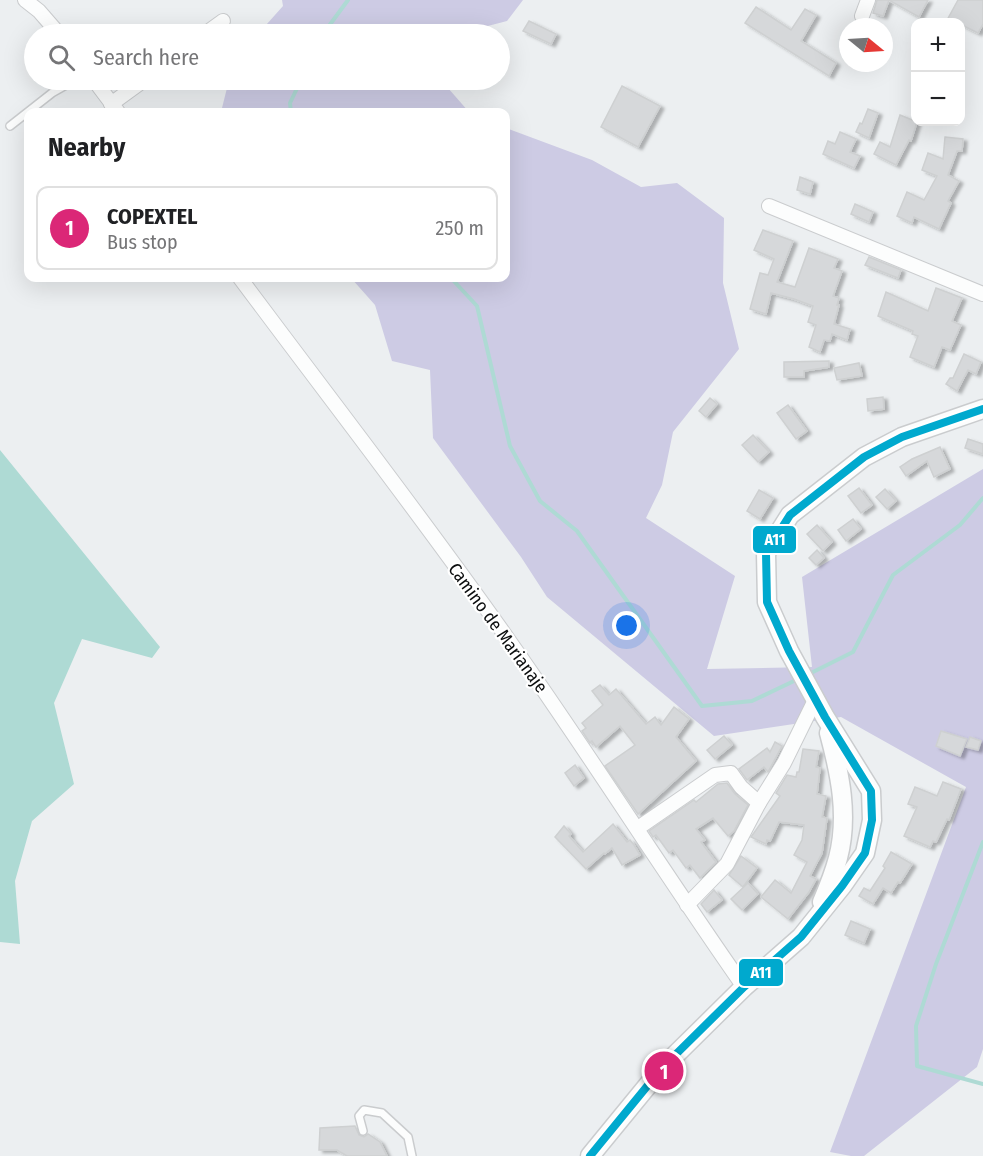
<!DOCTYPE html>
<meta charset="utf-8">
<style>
body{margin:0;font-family:"Fira Sans Condensed",sans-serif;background:#f6f6f6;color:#202124}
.controls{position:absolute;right:18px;top:18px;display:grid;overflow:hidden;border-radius:12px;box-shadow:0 6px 24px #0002}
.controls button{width:54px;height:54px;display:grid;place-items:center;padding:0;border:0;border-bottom:2px solid #e0e0e0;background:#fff;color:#202124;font:30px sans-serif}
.compass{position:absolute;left:839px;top:18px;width:54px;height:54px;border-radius:50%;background:#fff;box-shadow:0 6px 24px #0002;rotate:108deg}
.you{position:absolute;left:627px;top:626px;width:21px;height:21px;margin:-15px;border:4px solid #fff;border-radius:50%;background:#1a73e8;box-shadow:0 0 0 9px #1a73e833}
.badge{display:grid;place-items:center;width:39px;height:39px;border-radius:50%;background:#db2777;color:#fff;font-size:20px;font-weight:700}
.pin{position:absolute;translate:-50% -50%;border:3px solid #fff;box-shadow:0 2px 6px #0006}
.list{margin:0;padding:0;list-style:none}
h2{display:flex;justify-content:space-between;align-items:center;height:78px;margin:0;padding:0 24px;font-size:26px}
h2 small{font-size:20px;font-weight:400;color:#757577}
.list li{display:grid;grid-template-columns:39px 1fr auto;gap:18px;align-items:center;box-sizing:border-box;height:84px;margin:0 12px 12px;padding:0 12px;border:2px solid #e0e0e0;border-radius:12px}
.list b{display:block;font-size:22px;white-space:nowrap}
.list p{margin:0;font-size:20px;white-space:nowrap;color:#757577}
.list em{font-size:20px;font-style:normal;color:#757577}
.icon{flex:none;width:33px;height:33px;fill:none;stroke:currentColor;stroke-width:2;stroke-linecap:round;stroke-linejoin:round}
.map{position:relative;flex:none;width:983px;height:1156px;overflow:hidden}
.search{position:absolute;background:#fff;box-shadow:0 6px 24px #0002;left:24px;top:24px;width:486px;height:66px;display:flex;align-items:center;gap:15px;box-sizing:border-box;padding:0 21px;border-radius:33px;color:#757577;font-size:22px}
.panel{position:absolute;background:#fff;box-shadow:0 6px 24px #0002;left:24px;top:108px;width:486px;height:174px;border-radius:12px}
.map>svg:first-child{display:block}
.forest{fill:#cdcbe4}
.water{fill:#aedad4}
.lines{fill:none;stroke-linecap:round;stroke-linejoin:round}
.stream{stroke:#aedad4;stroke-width:4}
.building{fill:#d6d8da;stroke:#ced0d1;stroke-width:1.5;filter:url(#shadow)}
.service-casing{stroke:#caccce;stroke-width:10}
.minor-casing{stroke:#caccce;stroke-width:16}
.tertiary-casing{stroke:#caccce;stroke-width:21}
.service{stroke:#fcfdfd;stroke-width:7}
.minor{stroke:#fcfdfd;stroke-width:14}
.tertiary{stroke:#fcfdfd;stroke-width:18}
.bus-1-casing{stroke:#fff;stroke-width:12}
.bus-1{stroke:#00a9ce;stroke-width:8}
.labels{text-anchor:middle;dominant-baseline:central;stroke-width:4.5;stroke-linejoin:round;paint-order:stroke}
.street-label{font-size:18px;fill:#0b0d0e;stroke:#fff}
.line-badge{stroke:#fff;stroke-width:2}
.badge-label{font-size:16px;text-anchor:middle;font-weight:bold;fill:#fff}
</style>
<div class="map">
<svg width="983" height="1156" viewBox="0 0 983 1156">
<defs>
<filter id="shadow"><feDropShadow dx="4" dy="2.5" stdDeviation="1.5" flood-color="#0004"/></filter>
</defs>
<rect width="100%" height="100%" fill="#eceff1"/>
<!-- forest -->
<g class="forest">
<polygon points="282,0 523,0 507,21 457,34 258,34 283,6"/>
<polygon points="229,80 441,80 469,112 221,112"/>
<polygon points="506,128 592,160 641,187 677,183 724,218 723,283 739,349 673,432 662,485 646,518 735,576 707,669 812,667 802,577 983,469 983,1049 977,1067 864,1156 851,1156 830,1152 966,787 841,717 714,736 547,597 521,557 433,438 430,370 392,361 375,305 351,278 506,278"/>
</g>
<!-- water -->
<polygon class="water" points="0,450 160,647 152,658 82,639 54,703 74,784 32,821 15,881 20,944 0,942"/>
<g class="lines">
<!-- stream -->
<g class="stream">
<polyline points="323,34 348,0"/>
<polyline points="291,112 290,103 301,80"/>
<polyline points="451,278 477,306 510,446 540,501 577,531 702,706 752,701 794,681"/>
<polyline points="811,673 853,652 893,575 960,525 983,498"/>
<polyline points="983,842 936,964 916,1026 917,1066 983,1084"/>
</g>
</g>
<!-- building -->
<g class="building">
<polygon points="877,0 928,0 919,17 889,0 883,16 873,13"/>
<polygon points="958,0 983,0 983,24 978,33 960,24 960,22 946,22"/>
<polygon points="756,7 791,30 805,9 816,15 801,41 836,63 829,76 745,23"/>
<polygon points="529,21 556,34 551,44 523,31"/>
<polygon points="622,86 660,106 638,147 601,127"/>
<polygon points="868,109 878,113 869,138 856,132 860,123 862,124"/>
<polygon points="900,115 917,122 911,141 909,140 896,165 874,154 880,142 890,147"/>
<polygon points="840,132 856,139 850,152 860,156 854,168 823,154 828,141 835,144"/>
<polygon points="945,137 963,139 962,151 957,151 948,175 959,181 948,201 951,203 939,229 914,217 912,223 897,216 907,192 924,200 937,176 922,170 928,153 943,159"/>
<polygon points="800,177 813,182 810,194 797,190"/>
<polygon points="855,204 873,212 869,222 851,214"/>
<polygon points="763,230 793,241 777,282 795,287 809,248 838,259 834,268 842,271 833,296 839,298 837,305 839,305 834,324 850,329 847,340 832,334 830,341 824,340 820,352 809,347 816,325 808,322 813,306 794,299 771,293 766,314 750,309 760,273 768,275 774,259 754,250"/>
<polygon points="869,257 901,270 898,278 865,265"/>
<polygon points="936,288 962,298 952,321 961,325 950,350 942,347 934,367 910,357 918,336 912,334 913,331 878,316 886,292 928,311"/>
<polygon points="964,354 981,362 976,374 968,370 957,391 946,384 950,378 953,378"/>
<polygon points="829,361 829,367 804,371 804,377 784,377 784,362"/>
<polygon points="859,363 862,376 837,380 834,368"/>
<polygon points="883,397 884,409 868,411 867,399"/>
<polygon points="710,398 717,404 706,417 699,411"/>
<polygon points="788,405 807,431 796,439 777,413"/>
<polygon points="753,435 769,452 758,462 742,445"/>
<polygon points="968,439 983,444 983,454 965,448"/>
<polygon points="940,447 950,469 934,477 927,461 906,476 900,467 912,459"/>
<polygon points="859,488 872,505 861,513 848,496"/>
<polygon points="885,489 896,501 887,509 876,497"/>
<polygon points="759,490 773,498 760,519 747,511"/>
<polygon points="853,519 861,529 846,541 838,530"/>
<polygon points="817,525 832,542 823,551 807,534"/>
<polygon points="817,550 824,558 816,565 809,558"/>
<polygon points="600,685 609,695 616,689 646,724 655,717 661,725 674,707 689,719 676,737 696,761 638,814 605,766 635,745 620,726 596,747 592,741 590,743 582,731 586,728 582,723 603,705 592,691"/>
<polygon points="941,731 967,739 960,756 936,746"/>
<polygon points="724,736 732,745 715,759 707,750"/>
<polygon points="970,737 981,741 978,750 966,747"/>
<polygon points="775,742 782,746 768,772 764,767 747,780 739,769 767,748 770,752"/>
<polygon points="803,749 819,751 816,767 820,768 817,794 826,796 822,817 827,818 822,853 810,876 816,879 809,892 788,919 761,897 775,880 791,893 807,862 794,855 802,840 804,825 779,822 770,841 767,840 766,844 751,837 780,796 776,793 787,775 796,777 797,772 799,772"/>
<polygon points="575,765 584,778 574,786 565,773"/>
<polygon points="943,782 961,789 949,820 947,819 936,842 933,841 930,847 904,836 917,807 908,804 915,787 937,796"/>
<polygon points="727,783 735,794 748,805 734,831 728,836 713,818 696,829 705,840 701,842 716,862 700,878 690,865 686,868 673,850 669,853 656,835 653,837 649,831 694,800 696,802 718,784"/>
<polygon points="613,824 627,842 630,840 634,845 640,855 622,865 612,848 605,854 604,853 586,869 555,837 564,826 571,834 569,836 583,852"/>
<polygon points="891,852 912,864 900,883 898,882 891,893 883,888 873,904 859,896 864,888 870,891 885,868 883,866"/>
<polygon points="741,856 757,868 743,887 729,875"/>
<polygon points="748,883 758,894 742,910 731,899"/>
<polygon points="714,890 722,900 707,912 701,904"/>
<polygon points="851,921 870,929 864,943 845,935"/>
<polygon points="355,1126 359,1135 364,1137 368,1134 380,1142 387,1156 347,1156 337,1150 319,1150 320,1128"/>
</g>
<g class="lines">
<!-- service casing -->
<g class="service-casing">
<g id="service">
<polyline points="10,126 52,93 75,80"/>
<polyline points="363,1131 359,1116 364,1110 382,1113 408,1137 412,1156"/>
</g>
</g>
<!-- minor casing -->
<g class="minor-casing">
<g id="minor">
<polyline points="25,0 39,11 59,34"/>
<polyline points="862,16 868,0"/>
<polyline points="205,34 223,21"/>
<polyline points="94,80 118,112"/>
<polyline points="111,104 144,80"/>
<polyline points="769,206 983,294"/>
<path d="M240,278C330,399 423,518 510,642C590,755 664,873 744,987"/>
<polyline points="638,828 715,775 731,773 741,787 759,803 784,763 815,700"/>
<polyline points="687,905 727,864 759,803"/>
</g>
</g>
<!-- tertiary casing -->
<g class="tertiary-casing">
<g id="tertiary">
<path d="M822,902C828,888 834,873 838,858C849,816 840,774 829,733"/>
<polyline points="590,1156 662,1068 744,987 801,937 842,886 865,853 872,820 871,791 825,717 789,651 767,602 766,553 790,515 864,457 902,437 983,409"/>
</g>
</g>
<!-- service -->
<use href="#service" class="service"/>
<!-- minor -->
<use href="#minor" class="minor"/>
<!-- tertiary -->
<use href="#tertiary" class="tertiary"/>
<!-- bus-1 casing -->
<g class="bus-1-casing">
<polyline id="bus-1" points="590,1156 662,1068 744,987 801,937 842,886 865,853 872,820 871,791 825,717 789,651 767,602 766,553 790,515 864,457 902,437 983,409"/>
</g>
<!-- bus-1 -->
<use href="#bus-1" class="bus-1"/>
</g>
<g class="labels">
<!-- street labels -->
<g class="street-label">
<text transform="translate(498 628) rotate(54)">Camino de Marianaje</text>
</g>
</g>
<g class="line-badge">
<rect x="752" y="525" width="45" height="29" rx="6" fill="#00a9ce"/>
<rect x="738" y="958" width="46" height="29" rx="6" fill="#00a9ce"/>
</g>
<g class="badge-label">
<text x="775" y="545">A11</text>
<text x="761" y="978">A11</text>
</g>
</svg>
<div class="controls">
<button>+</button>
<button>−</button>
</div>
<svg class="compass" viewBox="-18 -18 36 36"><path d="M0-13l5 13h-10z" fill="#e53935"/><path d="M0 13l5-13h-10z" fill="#757577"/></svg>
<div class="you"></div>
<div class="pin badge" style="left:664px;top:1071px">1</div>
<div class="search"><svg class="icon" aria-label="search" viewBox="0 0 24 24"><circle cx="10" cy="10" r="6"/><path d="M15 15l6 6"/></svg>Search here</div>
<section class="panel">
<h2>Nearby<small></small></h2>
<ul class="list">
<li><span class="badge">1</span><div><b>COPEXTEL</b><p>Bus stop</p></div><em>250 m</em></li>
</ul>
</section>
</div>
